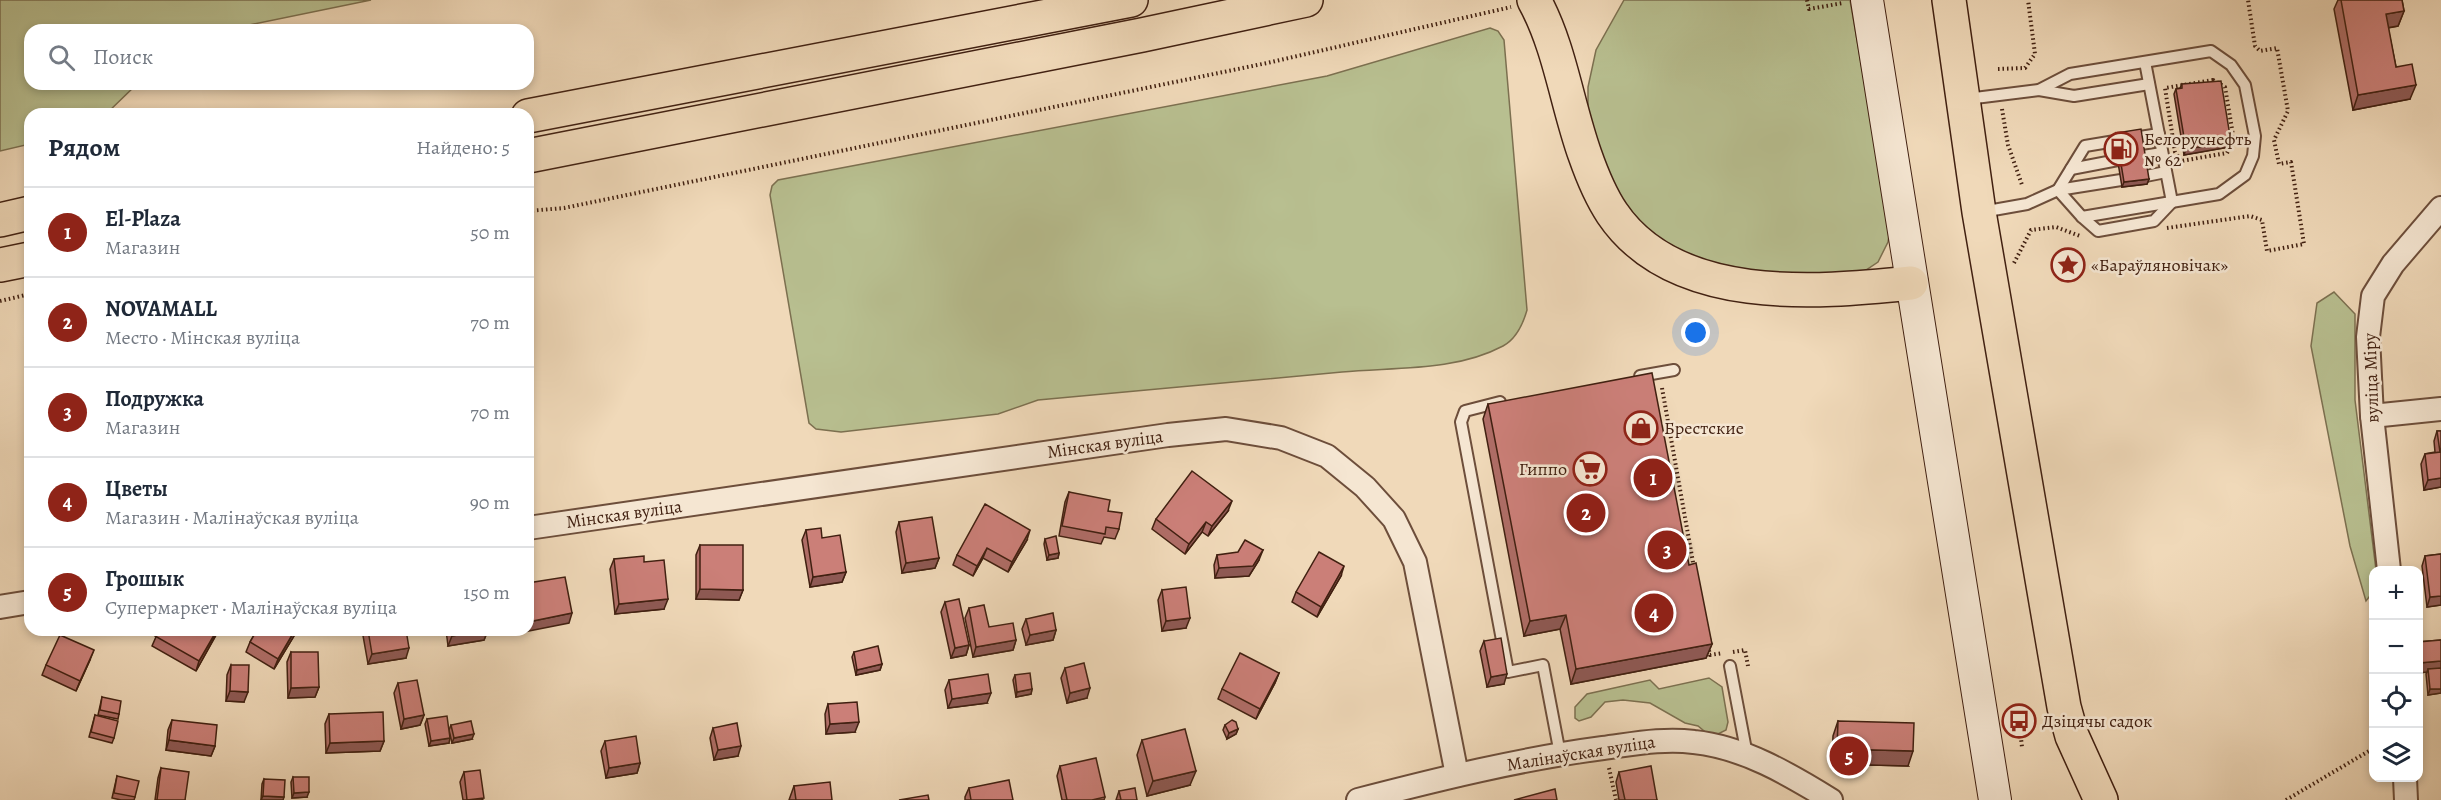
<!DOCTYPE html>
<html lang="ru">
<meta charset="utf-8">
<style>
body{margin:0;font-family:Alegreya,serif;background:#f2f2f3;color:#1f2937}
.controls{position:absolute;right:18px;bottom:18px;display:grid;overflow:hidden;border-radius:12px;box-shadow:0 3px 9px #0003}
.controls button{width:54px;height:54px;display:grid;place-items:center;padding:0;border:0;border-bottom:2px solid #e0e1e3;background:#fff;color:#1f2937;font:30px sans-serif}
.you{position:absolute;left:1696px;top:333px;width:21px;height:21px;margin:-15px;border:4px solid #fff;border-radius:50%;background:#1a73e8;box-shadow:0 0 0 9px #1a73e833}
.badge{display:grid;place-items:center;width:39px;height:39px;border-radius:50%;background:#8f2418;color:#fff;font-size:20px;font-weight:700}
.pin{position:absolute;translate:-50% -50%;border:3px solid #fff;box-shadow:0 2px 6px #0006}
.list{margin:0;padding:0;list-style:none}
h2{display:flex;justify-content:space-between;align-items:center;height:78px;margin:0;padding:0 24px;font-size:26px}
h2 small{font-size:20px;font-weight:400;color:#747a83}
.list li{display:grid;grid-template-columns:39px 1fr auto;gap:18px;align-items:center;box-sizing:border-box;height:90px;padding:0 24px;border-top:2px solid #e0e1e3}
.list b{display:block;font-size:22px;white-space:nowrap}
.list p{margin:0;font-size:20px;white-space:nowrap;color:#747a83}
.list em{font-size:20px;font-style:normal;color:#747a83}
.icon{flex:none;width:33px;height:33px;fill:none;stroke:currentColor;stroke-width:2;stroke-linecap:round;stroke-linejoin:round}
.map{position:relative;flex:none;width:2441px;height:800px;overflow:hidden}
.search{position:absolute;background:#fff;box-shadow:0 3px 9px #0003;left:24px;top:24px;width:510px;height:66px;display:flex;align-items:center;gap:15px;box-sizing:border-box;padding:0 21px;border-radius:18px;color:#747a83;font-size:22px}
.panel{position:absolute;background:#fff;box-shadow:0 3px 9px #0003;left:24px;top:108px;width:510px;height:528px;border-radius:18px}
.map>svg:first-child{display:block}
.green{fill:#b8bf90;stroke:#7c7050;stroke-width:1.5}
.lines{fill:none;stroke-linecap:round;stroke-linejoin:round}
.lane-casing{stroke:#6d4e3b;stroke-width:14}
.street-casing{stroke:#6d4e3b;stroke-width:26}
.secondary-casing{stroke:#412011;stroke-width:34}
.highway-casing{stroke:#412011;stroke-width:36}
.path{stroke:#412011;stroke-width:4;stroke-dasharray:1.5 3;stroke-linecap:butt}
.lane{stroke:#f5e6d2;stroke-width:10}
.street{stroke:#f5e6d2;stroke-width:22}
.secondary{stroke:#f5e6d2;stroke-width:32}
.highway{stroke:#f0d9b9;stroke-width:33}
.wall{fill:#af6d67;stroke:#412011;stroke-width:1.5}
.shaded-wall{fill:#8e5954;stroke:#412011;stroke-width:1.5}
.building{fill:#cb7f78;stroke:#412011;stroke-width:1.5}
.labels{text-anchor:middle;dominant-baseline:central;stroke-width:5;stroke-linejoin:round;paint-order:stroke}
.poi-label{font-size:18px;fill:#412011;stroke:#f5e6d2;text-anchor:start}
.street-label{font-size:18px;fill:#412011;stroke:#f5e6d2}
</style>
<div class="map">
<svg width="2441" height="800" viewBox="0 0 2441 800">
<rect width="100%" height="100%" fill="#f0d9b9"/>
<filter id="stains"><feTurbulence type="fractalNoise" baseFrequency=".00333" numOctaves="4"/><feColorMatrix values="0 0 0 0 .2 0 0 0 0 .09 0 0 0 0 .02 0 0 0 .5 -.17"/></filter>
<radialGradient id="worn" r=".72"><stop offset=".6" stop-color="#630" stop-opacity="0"/><stop offset="1" stop-color="#630" stop-opacity=".3"/></radialGradient>
<!-- green -->
<g class="green">
<polygon points="0,0 371,0 225,30 30,30 30,84 137,84 106,114 30,114 30,144 0,151"/>
<polygon points="1624,0 1850,0 1890,228 1888,242 1878,262 1866,270 1860,273 1790,275 1729,270 1687,257 1642,226 1610,190 1588,121 1588,87 1596,50"/>
<path d="M1490,28L1498,31L1504,40L1527,310C1523,324 1516,339 1503,346C1454,372 1394,367 1342,372C1241,381 1139,391 1038,400L998,414L841,432L816,429L809,423L770,195L772,186L778,180L1327,76Z"/>
<polygon points="2334,292 2355,314 2355,400 2376,570 2374,570 2373,592 2366,601 2350,546 2311,346 2317,303"/>
<polygon points="1709,678 1722,687 1728,722 1726,730 1716,735 1709,735 1698,726 1685,723 1650,703 1623,700 1605,702 1591,717 1579,721 1575,718 1575,707 1587,694 1650,680 1659,689"/>
</g>
<g class="lines">
<!-- lane casing -->
<g class="lane-casing">
<g id="lane">
<polyline points="2145,62 2172,202"/>
<polyline points="2039,90 2074,96 2149,84"/>
<polyline points="1967,99 2039,90 2070,74 2211,51 2231,65 2245,85 2255,136 2253,156 2245,175 2219,194 2082,217"/>
<polyline points="2140,137 2159,134"/>
<polyline points="2115,141 2085,146 2058,190 2082,217 2098,231 2154,221 2172,202"/>
<polyline points="2143,156 2162,153"/>
<polyline points="2071,169 2118,160"/>
<polyline points="2146,176 2166,172"/>
<polyline points="1982,212 2027,204 2058,190 2121,180"/>
<polyline points="1640,376 1674,370"/>
<polyline points="1500,402 1465,411 1461,422 1508,672 1543,665 1560,754"/>
<polyline points="1730,666 1747,755"/>
</g>
</g>
<!-- street casing -->
<g class="street-casing">
<g id="street">
<polyline points="2372,416 2441,409"/>
<polyline points="528,528 1168,435 1226,429 1281,438 1327,456 1365,487 1394,519 1415,562 1457,775"/>
<polyline points="2389,570 2372,416 2368,337 2373,296 2393,264 2441,208"/>
<polyline points="0,607 30,602"/>
<polyline points="2405,778 2406,800"/>
<path d="M1358,800C1439,779 1520,759 1603,748C1634,744 1663,738 1694,742C1743,747 1789,774 1831,800"/>
</g>
</g>
<!-- secondary casing -->
<g class="secondary-casing">
<polyline id="secondary" points="1867,0 1995,800"/>
</g>
<!-- highway casing -->
<g class="highway-casing">
<g id="highway">
<path d="M1534,0C1560,47 1567,105 1585,155C1592,175 1600,195 1612,213C1674,305 1815,293 1911,283"/>
<polyline points="1949,0 1979,212 2064,707 2072,736 2101,800"/>
<polyline points="528,116 1131,0"/>
<polyline points="528,156 1142,35 1306,0"/>
<polyline points="0,220 30,213"/>
<polyline points="0,265 30,259"/>
</g>
</g>
<!-- path -->
<g class="path">
<polyline points="1807,0 1809,9 1843,3"/>
<polyline points="1998,69 2025,68 2035,54 2028,0"/>
<polygon points="2213,80 2225,87 2234,141 2227,153 2181,161 2175,152 2165,88"/>
<polyline points="2002,109 2008,145 2022,185"/>
<polyline points="528,211 564,208 1267,63 1511,7"/>
<polyline points="2167,228 2250,216 2262,220 2267,251 2304,244 2291,162 2279,164 2274,140 2288,111 2277,48 2260,51 2255,46 2248,0"/>
<polyline points="2014,263 2031,230 2056,227 2080,236"/>
<polyline points="0,301 30,294"/>
<polyline points="1662,388 1694,568"/>
<polyline points="1708,646 1710,655 1723,653"/>
<polyline points="1733,652 1745,650 1748,666"/>
<polyline points="2007,723 2019,721 2022,747"/>
<polyline points="1609,768 1616,800"/>
<polyline points="2286,800 2374,748"/>
</g>
<!-- lane -->
<use href="#lane" class="lane"/>
<!-- street -->
<use href="#street" class="street"/>
<!-- secondary -->
<use href="#secondary" class="secondary"/>
<!-- highway -->
<use href="#highway" class="highway"/>
</g>
<!-- wall -->
<g class="wall">
<polygon points="2338,0 2402,0 2404,11 2398,26 2388,28 2396,67 2410,99 2353,110 2334,9"/>
<polygon points="2182,84 2229,147 2184,155 2174,94 2176,89 2180,88"/>
<polygon points="2116,133 2149,179 2147,184 2122,187 2114,138"/>
<polygon points="1488,404 1689,565 1712,644 1706,658 1571,684 1560,629 1524,636 1483,419"/>
<polygon points="2437,431 2441,431 2441,487 2424,490 2421,464 2425,454 2435,452 2434,441"/>
<polygon points="1069,492 1108,511 1119,529 1115,539 1104,537 1101,544 1059,536 1065,502"/>
<polygon points="1228,511 1208,536 1202,532 1185,554 1152,529 1156,519"/>
<polygon points="899,522 939,558 935,568 902,573 896,532"/>
<polygon points="806,530 822,538 846,572 842,582 810,587 802,540"/>
<polygon points="1045,539 1059,553 1058,558 1047,560 1044,544"/>
<polygon points="1027,540 1008,572 983,558 973,576 953,565 957,555"/>
<polygon points="700,545 743,590 739,600 696,599 696,555"/>
<polygon points="2441,554 2441,605 2427,607 2422,566 2425,556"/>
<polygon points="1217,555 1259,560 1249,576 1215,578 1214,565"/>
<polygon points="614,559 644,562 664,609 615,614 610,569"/>
<polygon points="1341,576 1317,617 1292,602 1296,592"/>
<polygon points="1162,590 1186,628 1162,631 1158,600"/>
<polygon points="945,602 969,645 966,655 951,658 941,612"/>
<polygon points="969,608 989,627 1016,640 1013,650 973,657 965,618"/>
<polygon points="1026,619 1056,630 1053,640 1026,645 1022,629"/>
<polygon points="159,630 219,630 196,671 152,646"/>
<polygon points="257,630 296,630 294,636 274,669 246,652 250,642"/>
<polygon points="362,630 406,630 406,658 368,664"/>
<polygon points="446,630 488,630 484,640 448,646"/>
<polygon points="2441,640 2441,693 2428,695 2426,674 2427,672 2418,673 2418,642"/>
<polygon points="1484,641 1504,684 1487,687 1480,651"/>
<polygon points="291,652 319,687 315,697 288,698 287,662"/>
<polygon points="854,652 882,664 880,670 856,675 852,657"/>
<polygon points="90,660 76,691 42,675 46,665"/>
<polygon points="231,665 244,702 226,701 227,675"/>
<polygon points="1065,668 1087,698 1067,703 1061,678"/>
<polygon points="1279,673 1275,683 1256,719 1218,699 1222,689"/>
<polygon points="1015,675 1032,689 1031,694 1016,697 1013,680"/>
<polygon points="949,680 987,703 948,708 945,690"/>
<polygon points="398,683 424,715 420,725 401,729 394,693"/>
<polygon points="102,697 119,714 118,719 98,715"/>
<polygon points="828,704 855,732 826,734 825,714"/>
<polygon points="329,714 384,741 380,751 326,753 325,724"/>
<polygon points="95,715 114,738 112,743 89,737"/>
<polygon points="427,719 449,743 429,746 425,724"/>
<polygon points="172,720 215,746 211,756 166,750 168,730"/>
<polygon points="1838,721 1908,766 1832,764 1833,736"/>
<polygon points="451,725 472,739 452,743 449,730"/>
<polygon points="1225,725 1238,729 1236,734 1227,739 1223,730"/>
<polygon points="713,728 738,756 714,760 710,738"/>
<polygon points="1142,740 1190,785 1147,796 1137,755"/>
<polygon points="605,741 640,763 637,773 606,778 601,751"/>
<polygon points="1060,766 1105,797 1104,800 1062,800 1057,776"/>
<polygon points="161,768 185,800 155,800 158,778"/>
<polygon points="464,772 483,800 463,800 460,782"/>
<polygon points="1619,772 1657,800 1619,800 1616,782"/>
<polygon points="117,776 135,797 134,800 121,800 112,798"/>
<polygon points="293,777 307,797 292,798 291,782"/>
<polygon points="264,779 283,800 261,800 262,784"/>
<polygon points="794,786 832,800 789,800"/>
<polygon points="969,788 1013,800 965,800 965,797"/>
<polygon points="1119,791 1137,800 1116,800"/>
</g>
<!-- shaded-wall -->
<g class="shaded-wall">
<polygon points="2404,11 2398,26 2380,29 2386,14"/>
<polygon points="2416,85 2410,99 2353,110 2358,95"/>
<polygon points="2231,142 2229,147 2184,155 2186,149"/>
<polygon points="2149,179 2147,184 2122,187 2124,182"/>
<polygon points="2441,478 2441,487 2424,490 2428,480"/>
<polygon points="1232,501 1228,511 1208,536 1212,526"/>
<polygon points="1206,522 1202,532 1185,554 1189,544"/>
<polygon points="1030,530 1027,540 1008,572 1012,562"/>
<polygon points="987,548 983,558 973,576 977,566"/>
<polygon points="1263,550 1259,560 1249,576 1215,578 1219,568"/>
<polygon points="1059,553 1058,558 1047,560 1049,555"/>
<polygon points="939,558 935,568 902,573 906,563"/>
<polygon points="1344,566 1341,576 1317,617 1321,607"/>
<polygon points="846,572 842,582 810,587 813,577"/>
<polygon points="700,589 743,590 739,600 696,599"/>
<polygon points="2441,596 2441,605 2427,607 2430,597"/>
<polygon points="668,599 664,609 615,614 619,604"/>
<polygon points="572,613 569,623 524,632 525,630 528,630 528,622"/>
<polygon points="1566,615 1560,629 1524,636 1530,621"/>
<polygon points="1190,618 1186,628 1162,631 1166,621"/>
<polygon points="217,630 219,630 217,633 196,671 199,661"/>
<polygon points="295,630 296,630 294,636 274,669 278,659"/>
<polygon points="488,630 484,640 448,646 452,636"/>
<polygon points="1056,630 1053,640 1026,645 1030,635"/>
<polygon points="1016,640 1013,650 973,657 976,647"/>
<polygon points="1712,644 1706,658 1571,684 1576,669"/>
<polygon points="969,645 966,655 951,658 955,648"/>
<polygon points="409,648 406,658 368,664 372,654"/>
<polygon points="94,650 90,660 76,691 80,681"/>
<polygon points="2441,661 2441,671 2428,669 2427,672 2418,673 2419,663"/>
<polygon points="882,664 880,670 856,675 857,670"/>
<polygon points="1279,673 1275,683 1256,719 1260,709"/>
<polygon points="1507,674 1504,684 1487,687 1491,677"/>
<polygon points="319,687 315,697 288,698 291,688"/>
<polygon points="1090,688 1087,698 1067,703 1070,693"/>
<polygon points="1032,689 1031,694 1016,697 1017,692"/>
<polygon points="2430,689 2441,689 2441,693 2428,695"/>
<polygon points="230,691 248,692 244,702 226,701"/>
<polygon points="991,693 987,703 948,708 952,699"/>
<polygon points="424,715 420,725 401,729 404,719"/>
<polygon points="859,722 855,732 826,734 830,724"/>
<polygon points="1238,729 1236,734 1227,739 1229,733"/>
<polygon points="474,734 472,739 452,743 454,738"/>
<polygon points="450,738 449,743 429,746 431,741"/>
<polygon points="169,740 215,746 211,756 166,750"/>
<polygon points="384,741 380,751 326,753 330,743"/>
<polygon points="741,746 738,756 714,760 718,750"/>
<polygon points="1837,749 1913,751 1908,766 1832,764"/>
<polygon points="640,763 637,773 606,778 609,768"/>
<polygon points="1196,771 1190,785 1147,796 1153,781"/>
<polygon points="309,792 307,797 292,798 294,793"/>
<polygon points="263,796 284,797 283,800 261,800"/>
</g>
<!-- building -->
<g class="building">
<polygon points="2341,0 2402,0 2404,11 2386,14 2396,67 2412,64 2416,85 2358,95"/>
<polygon points="2221,81 2231,142 2186,149 2176,89 2182,88 2182,84"/>
<polygon points="2141,129 2149,179 2124,182 2116,133"/>
<polygon points="1652,373 1689,565 1696,563 1712,644 1576,669 1566,615 1530,621 1488,404"/>
<polygon points="2437,431 2441,431 2441,478 2428,480 2425,454 2440,452"/>
<polygon points="1192,471 1232,501 1212,526 1206,522 1189,544 1156,519"/>
<polygon points="1069,492 1110,500 1108,511 1122,513 1119,529 1106,527 1105,534 1062,526"/>
<polygon points="985,504 1030,530 1012,562 987,548 977,566 957,555"/>
<polygon points="932,517 939,558 906,563 899,522"/>
<polygon points="821,528 822,538 840,535 846,572 813,577 806,530"/>
<polygon points="1056,536 1059,553 1049,555 1045,539"/>
<polygon points="1245,540 1263,550 1253,566 1219,568 1217,555 1238,552"/>
<polygon points="700,545 743,545 743,590 700,589"/>
<polygon points="1319,552 1344,566 1321,607 1296,592"/>
<polygon points="2441,554 2441,596 2430,597 2425,556"/>
<polygon points="644,556 644,562 664,560 668,599 619,604 614,559"/>
<polygon points="565,577 572,613 528,622 528,583"/>
<polygon points="1186,587 1190,618 1166,621 1162,590"/>
<polygon points="959,599 969,645 955,648 945,602"/>
<polygon points="984,605 989,627 1013,623 1016,640 976,647 969,608"/>
<polygon points="1053,613 1056,630 1030,635 1026,619"/>
<polygon points="159,630 217,630 199,661 155,636"/>
<polygon points="257,630 295,630 278,659 250,642"/>
<polygon points="368,630 406,630 409,648 372,654"/>
<polygon points="451,630 486,630 452,636"/>
<polygon points="60,635 94,650 80,681 46,665"/>
<polygon points="1501,638 1507,674 1491,677 1484,641"/>
<polygon points="2441,640 2441,661 2419,663 2418,642"/>
<polygon points="878,646 882,664 857,670 854,652"/>
<polygon points="291,652 318,652 319,687 291,688"/>
<polygon points="1240,653 1279,673 1260,709 1222,689"/>
<polygon points="1084,663 1090,688 1070,693 1065,668"/>
<polygon points="231,665 249,665 248,692 230,691"/>
<polygon points="2441,668 2441,689 2430,689 2428,669"/>
<polygon points="1030,673 1032,689 1017,692 1015,675"/>
<polygon points="988,674 991,693 952,699 949,680"/>
<polygon points="417,680 424,715 404,719 398,683"/>
<polygon points="102,697 121,701 119,714 100,710"/>
<polygon points="857,702 859,722 830,724 828,704"/>
<polygon points="383,712 384,741 330,743 329,714"/>
<polygon points="95,715 118,721 114,738 91,732"/>
<polygon points="447,716 450,738 431,741 427,719"/>
<polygon points="172,720 217,725 215,746 169,740"/>
<polygon points="1232,720 1236,722 1238,729 1229,733 1225,725"/>
<polygon points="471,721 474,734 454,738 451,725"/>
<polygon points="1838,721 1914,723 1913,751 1837,749"/>
<polygon points="737,723 741,746 718,750 713,728"/>
<polygon points="1185,729 1196,771 1153,781 1142,740"/>
<polygon points="636,736 640,763 609,768 605,741"/>
<polygon points="1096,758 1105,797 1092,800 1067,800 1060,766"/>
<polygon points="1651,766 1657,800 1625,800 1619,772"/>
<polygon points="161,768 189,772 185,800 157,800"/>
<polygon points="480,770 484,798 467,800 464,772"/>
<polygon points="117,776 139,781 135,797 114,793"/>
<polygon points="293,777 309,777 309,792 294,793"/>
<polygon points="264,779 285,780 284,797 263,796"/>
<polygon points="1009,780 1013,800 971,800 969,788"/>
<polygon points="830,782 832,800 796,800 794,786"/>
<polygon points="1135,788 1137,800 1121,800 1119,791"/>
<polygon points="1555,789 1557,800 1514,800"/>
<polygon points="928,795 929,800 899,800"/>
</g>
<!-- icons -->
<defs>
<g id="fuel-ring" transform="scale(1.725)"><circle r="9.5" fill="#f5e6d2" stroke="#8f2418" stroke-width="1.5"/><path d="M-5.5-6h7V0h2V4h1.3V-2.5L3-4.5l.8-.8L6-3V5H2.5V1h-1V6h-7ZM-4.2-4.7v3.2H.2V-4.7Z" fill="#8f2418"/></g>
<g id="sight-ring" transform="scale(1.725)"><circle r="9.5" fill="#f5e6d2" stroke="#8f2418" stroke-width="1.5"/><path d="M0-6L1.8-2.2L6-1.7L2.9 1.2L3.7 5.4L0 3.3L-3.7 5.4L-2.9 1.2L-6-1.7L-1.8-2.2Z" fill="#8f2418"/></g>
<g id="shop-ring" transform="scale(1.725)"><circle r="9.5" fill="#f5e6d2" stroke="#8f2418" stroke-width="1.5"/><path d="M-5-2.5h2.3a2.7 3.5 0 0 1 5.4 0H5L5.5 6h-11ZM-1.5-2.5h3a1.5 2.3 0 0 0-3 0Z" fill="#8f2418"/></g>
<g id="supermarket-ring" transform="scale(1.725)"><circle r="9.5" fill="#f5e6d2" stroke="#8f2418" stroke-width="1.5"/><path d="M-6-5.5h2.5l.6 2H6L4.5 2H-2.5L-4.4-4H-6ZM-1.5 3.2a1.3 1.3 0 1 0 .1 0ZM3 3.2a1.3 1.3 0 1 0 .1 0Z" fill="#8f2418"/></g>
<g id="bus-ring" transform="scale(1.725)"><circle r="9.5" fill="#f5e6d2" stroke="#8f2418" stroke-width="1.5"/><path d="M-5-6H5V4H4V6H2V4H-2V6H-4V4H-5ZM-3.5-4V0h7V-4ZM-3.5 1.2v1.5H-2V1.2ZM2 1.2v1.5H3.5V1.2Z" fill="#8f2418"/></g>
</defs>
<g fill-rule="evenodd">
<use href="#fuel-ring" x="2121" y="149"/>
<use href="#sight-ring" x="2068" y="265"/>
<use href="#shop-ring" x="1641" y="428"/>
<use href="#supermarket-ring" x="1590" y="469"/>
<use href="#bus-ring" x="2019" y="721"/>
</g>
<g class="labels">
<!-- poi labels -->
<g class="poi-label">
<text x="2144" y="139">Белоруснефть<tspan x="2144" dy="21">№ 62</tspan></text>
<text x="2091" y="265">«Бараўляновічак»</text>
<text x="1664" y="428">Брестские</text>
<text x="1567" y="469" text-anchor="end">Гиппо</text>
<text x="2042" y="721">Дзіцячы садок</text>
</g>
<!-- street labels -->
<g class="street-label">
<text transform="translate(2371 378) rotate(-92)">вуліца Міру</text>
<text transform="translate(1105 444) rotate(-8)">Мінская вуліца</text>
<text transform="translate(624 514) rotate(-8)">Мінская вуліца</text>
<text transform="translate(1581 753) rotate(-9)">Малінаўская вуліца</text>
</g>
</g>
<rect width="100%" height="100%" filter="url(#stains)"/>
<rect width="100%" height="100%" fill="url(#worn)"/>
</svg>
<div class="controls">
<button>+</button>
<button>−</button>
<button><svg class="icon" aria-label="locate" viewBox="0 0 24 24"><circle cx="12" cy="12" r="6"/><path d="M12 2v4M12 18v4M2 12h4M18 12h4"/></svg></button>
<button><svg class="icon" aria-label="layers" viewBox="0 0 24 24"><path d="M12 4l9 5-9 5-9-5zM3 14l9 5 9-5"/></svg></button>
</div>
<div class="you"></div>
<div class="pin badge" style="left:1653px;top:478px">1</div>
<div class="pin badge" style="left:1586px;top:513px">2</div>
<div class="pin badge" style="left:1667px;top:550px">3</div>
<div class="pin badge" style="left:1654px;top:613px">4</div>
<div class="pin badge" style="left:1849px;top:756px">5</div>
<div class="search"><svg class="icon" aria-label="search" viewBox="0 0 24 24"><circle cx="10" cy="10" r="6"/><path d="M15 15l6 6"/></svg>Поиск</div>
<section class="panel">
<h2>Рядом<small>Найдено: 5</small></h2>
<ul class="list">
<li><span class="badge">1</span><div><b>El-Plaza</b><p>Магазин</p></div><em>50 m</em></li>
<li><span class="badge">2</span><div><b>NOVAMALL</b><p>Место · Мінская вуліца</p></div><em>70 m</em></li>
<li><span class="badge">3</span><div><b>Подружка</b><p>Магазин</p></div><em>70 m</em></li>
<li><span class="badge">4</span><div><b>Цветы</b><p>Магазин · Малінаўская вуліца</p></div><em>90 m</em></li>
<li><span class="badge">5</span><div><b>Грошык</b><p>Супермаркет · Малінаўская вуліца</p></div><em>150 m</em></li>
</ul>
</section>
</div>
